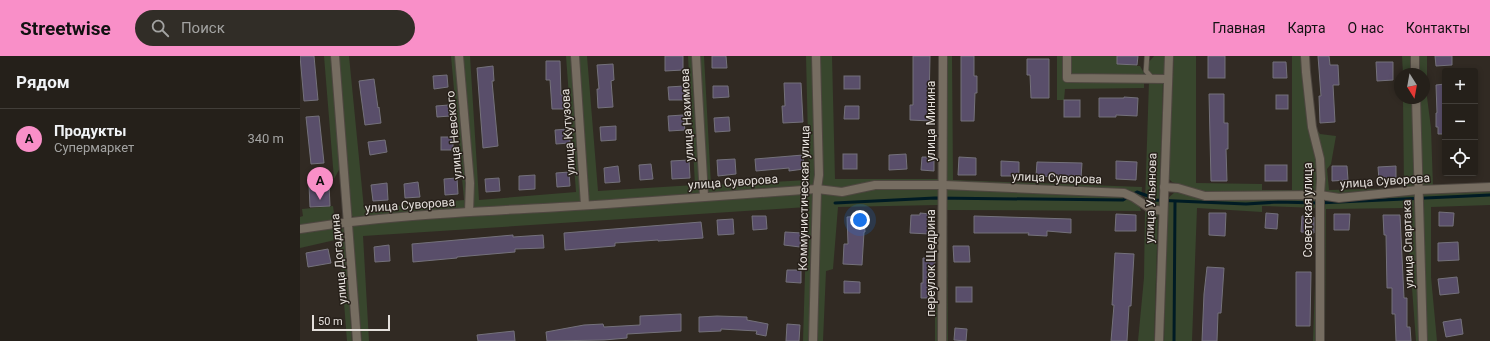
<!DOCTYPE html>
<html lang="ru">
<meta charset="utf-8">
<style>
body{margin:0;font-family:Roboto,sans-serif;background:#312d27;color:#f1f3f6}
.controls{position:absolute;right:12px;top:12px;display:grid;overflow:hidden;border-radius:4px;box-shadow:0 2px 6px #0003}
.controls button{width:36px;height:36px;display:grid;place-items:center;padding:0;border:0;border-bottom:1px solid #423e39;background:#25201a;color:#f1f3f6;font:20px sans-serif}
.compass{position:absolute;left:1094px;top:12px;width:36px;height:36px;border-radius:50%;background:#25201a;box-shadow:0 2px 6px #0003;rotate:169deg}
.scale{position:absolute;left:12px;bottom:10px;width:78px;box-sizing:border-box;padding-left:4px;border:2px solid #e4dfdb;border-top:0;font-size:11px;line-height:14px;white-space:nowrap;color:#e4dfdb;-webkit-text-stroke:3px #27201a;paint-order:stroke}
.you{position:absolute;left:560px;top:164px;width:14px;height:14px;margin:-10px;border:3px solid #fff;border-radius:50%;background:#1a73e8;box-shadow:0 0 0 6px #1a73e833}
.badge{display:grid;place-items:center;width:26px;height:26px;border-radius:50%;background:#f98fc8;color:#111;font-size:13px;font-weight:700}
.pin{position:absolute;translate:-50% -33px;filter:drop-shadow(0 1px 2px #0008)}
.pin::after{content:'';position:absolute;top:21px;width:14px;height:12px;background:inherit;clip-path:polygon(0 0,100% 0,50% 100%)}
.list{margin:0;padding:0;list-style:none}
h2{display:flex;justify-content:space-between;align-items:center;height:52px;margin:0;padding:0 16px;font-size:17px}
h2 small{font-size:13px;font-weight:400;color:#a3a3a2}
.list li{display:grid;grid-template-columns:26px 1fr auto;gap:12px;align-items:center;box-sizing:border-box;height:60px;padding:0 16px;border-top:1px solid #423e39}
.list b{display:block;font-size:15px;white-space:nowrap}
.list p{margin:0;font-size:13px;white-space:nowrap;color:#a3a3a2}
.list em{font-size:13px;font-style:normal;color:#a3a3a2}
.icon{flex:none;width:22px;height:22px;fill:none;stroke:currentColor;stroke-width:2;stroke-linecap:round;stroke-linejoin:round}
.map{position:relative;flex:none;width:1190px;height:285px;overflow:hidden}
header{display:flex;align-items:center;gap:24px;box-sizing:border-box;height:56px;padding:0 20px;background:#f98fc8;color:#111}
header strong{font-size:19px}
nav{display:flex;gap:22px;margin-inline-start:auto;font-size:14px}
.search{width:280px;height:36px;background:#312d27;display:flex;align-items:center;gap:10px;box-sizing:border-box;padding:0 14px;border-radius:22px;color:#a3a3a2;font-size:15px}
main{display:flex}
aside{flex:1;background:#25201a}
.map>svg:first-child{display:block}
.green{fill:#38462d}
.lines{fill:none;stroke-linecap:round;stroke-linejoin:round}
.stream{stroke:#001b24;stroke-width:3}
.building{fill:#594e6a;stroke:#74717b}
.service-casing{stroke:#4e4740;stroke-width:6}
.minor-casing{stroke:#4e4740;stroke-width:10}
.service{stroke:#766d61;stroke-width:4.5}
.minor{stroke:#766d61;stroke-width:8}
.labels{text-anchor:middle;dominant-baseline:central;stroke-width:3;stroke-linejoin:round;paint-order:stroke}
.street-label{font-size:12px;fill:#e4dfdb;stroke:#27201a}
</style>
<header>
<strong>Streetwise</strong>
<div class="search"><svg class="icon" aria-label="search" viewBox="0 0 24 24"><circle cx="10" cy="10" r="6"/><path d="M15 15l6 6"/></svg>Поиск</div>
<nav><a>Главная</a><a>Карта</a><a>О нас</a><a>Контакты</a></nav>
</header>
<main>
<aside>
<h2>Рядом<small></small></h2>
<ul class="list">
<li><span class="badge">A</span><div><b>Продукты</b><p>Супермаркет</p></div><em>340 m</em></li>
</ul>
</aside>
<div class="map">
<svg width="1190" height="285" viewBox="0 0 1190 285">
<rect width="100%" height="100%" fill="#312a23"/>
<!-- green -->
<g class="green">
<polygon points="24,0 31,0 40,112 34,123"/>
<polygon points="39,0 49,0 64,153 164,144 151,0 157,0 168,128 166,154 55,162 51,159"/>
<polygon points="161,0 170,0 179,144 276,136 266,0 273,0 283,147 171,154"/>
<polygon points="278,0 287,0 298,135 395,129 388,0 394,0 402,137 287,146"/>
<polygon points="398,0 404,0 411,129 509,124 506,0 513,0 516,119 514,130 406,137"/>
<polygon points="519,0 532,0 535,123 638,123 638,0 641,0 641,127 541,133 520,130"/>
<polygon points="646,0 652,0 653,124 842,131 841,144 835,139 646,127"/>
<polygon points="757,0 817,0 817,8 840,10 844,17 843,20 844,24 844,32 765,33 764,44 757,44"/>
<polygon points="854,0 865,0 864,19 853,19 848,14 848,7"/>
<polygon points="874,0 896,0 896,127 962,128 962,134 992,134 992,0 1002,0 1018,104 1018,136 905,137 872,126 868,122"/>
<polygon points="1102,0 1113,0 1113,18 1103,18"/>
<polygon points="1117,0 1127,0 1127,41 1131,72 1133,131 1124,130 1120,125 1118,42 1124,42 1124,18 1118,18"/>
<polygon points="849,25 863,26 859,151 852,150 845,147"/>
<polygon points="1103,42 1114,42 1116,129 1113,133 1039,140 1022,137 1014,70 1020,78 1036,80 1031,108 1027,113 1029,134 1104,132"/>
<polygon points="575,131 639,132 640,285 635,285 635,246 639,246 638,149 538,151 533,213 526,215 523,285 517,285 518,136"/>
<path d="M646,133L823,139C830,142 840,147 841,155L647,154L648,285H644Z"/>
<polygon points="1190,133 1190,149 1131,151 1131,221 1137,285 1126,285 1121,137"/>
<polygon points="514,136 511,285 503,285 507,151 63,180 69,285 62,285 52,172 57,167"/>
<polygon points="875,136 904,142 1018,142 1018,152 962,150 962,156 897,152 892,285 864,285 868,142"/>
<polygon points="1115,137 1121,285 1116,285 1106,152 1026,153 1025,285 1022,285 1021,142"/>
<polygon points="33,150 35,165 0,170 0,161 3,160 2,153"/>
<polygon points="845,154 858,159 854,285 838,285 844,222"/>
<polygon points="1017,169 1018,285 1013,285"/>
<polygon points="38,170 44,173 52,285 47,285"/>
<polygon points="34,171 35,184 0,192 0,176"/>
</g>
<g class="lines">
<!-- stream -->
<g class="stream">
<polyline points="535,147 635,142 823,144 837,136 848,140 854,144 946,148 978,146 1018,147 1190,139"/>
<polyline points="874,285 875,146"/>
</g>
</g>
<!-- building -->
<g class="building">
<polygon points="0,0 14,0 18,44 4,45"/>
<polygon points="365,0 383,0 383,14 365,15"/>
<polygon points="412,0 426,0 427,12 412,12"/>
<polygon points="613,0 630,0 629,49 631,49 631,65 610,64 610,49 613,49"/>
<polygon points="661,0 674,0 674,20 677,20 677,37 675,37 674,65 661,65"/>
<polygon points="817,0 838,0 837,9 817,8"/>
<rect x="908" y="0" width="17" height="22"/>
<polygon points="1018,0 1029,0 1030,9 1038,9 1039,29 1033,29 1035,66 1020,67 1019,40 1021,40"/>
<polygon points="1135,0 1152,0 1152,9 1136,10"/>
<polygon points="727,3 749,3 749,42 731,42 730,19 727,19"/>
<polygon points="246,5 260,5 261,39 265,39 266,53 252,53 250,24 246,24"/>
<polygon points="973,6 986,6 987,22 973,22"/>
<polygon points="1076,6 1093,6 1093,24 1077,25"/>
<polygon points="313,8 314,24 311,25 313,51 298,52 297,33 299,33 297,9"/>
<polygon points="193,10 194,25 192,25 198,90 183,92 177,12"/>
<polygon points="147,19 148,31 134,33 133,20"/>
<rect x="544" y="20" width="16" height="13"/>
<polygon points="74,23 78,52 79,51 81,67 65,69 59,25"/>
<polygon points="484,27 501,27 503,66 483,67 482,50 485,50"/>
<polygon points="1145,28 1145,78 1138,78 1138,71 1136,71 1136,57 1137,57 1136,29"/>
<polygon points="384,30 385,44 369,44 368,31"/>
<polygon points="413,30 428,30 429,41 413,42"/>
<polygon points="909,38 924,38 924,67 928,67 928,93 926,93 927,125 911,125"/>
<rect x="976" y="39" width="12" height="14"/>
<polygon points="824,41 838,42 837,60 816,59 816,61 799,61 799,42 824,42"/>
<rect x="764" y="44" width="16" height="17"/>
<polygon points="149,49 150,60 137,61 136,50"/>
<polygon points="545,50 559,50 559,63 544,63"/>
<polygon points="383,59 385,74 369,75 368,60"/>
<polygon points="19,60 24,107 11,108 6,61"/>
<polygon points="429,61 430,75 415,76 414,62"/>
<polygon points="316,70 316,84 301,85 300,71"/>
<polygon points="269,73 270,87 256,88 255,74"/>
<rect x="141" y="81" width="12" height="13"/>
<polygon points="85,84 87,96 70,99 68,86"/>
<rect x="543" y="98" width="14" height="15"/>
<polygon points="606,98 607,113 589,114 589,99"/>
<polygon points="503,99 504,113 489,115 489,112 456,115 455,103"/>
<polygon points="622,101 634,101 634,115 621,114"/>
<polygon points="659,101 676,102 676,119 658,119"/>
<polygon points="435,103 436,118 418,120 417,104"/>
<polygon points="389,104 390,122 372,123 371,105"/>
<polygon points="701,105 719,106 719,120 701,120"/>
<polygon points="816,105 837,106 836,124 816,123"/>
<polygon points="737,106 782,107 781,122 736,120"/>
<polygon points="351,108 353,123 340,124 339,109"/>
<rect x="965" y="109" width="22" height="16"/>
<polygon points="318,110 320,126 305,127 304,112"/>
<polygon points="1032,110 1047,110 1048,124 1032,125"/>
<polygon points="1096,110 1096,123 1079,124 1078,111"/>
<polygon points="269,116 270,130 257,131 256,117"/>
<polygon points="235,119 235,133 219,134 219,120"/>
<polygon points="157,122 158,138 145,139 144,123"/>
<polygon points="199,122 200,135 186,136 185,123"/>
<polygon points="118,126 120,141 105,142 104,128"/>
<polygon points="87,127 88,144 73,145 71,129"/>
<polygon points="29,128 30,150 10,151 9,129"/>
<polygon points="1139,156 1154,157 1153,170 1139,170"/>
<polygon points="620,157 631,158 630,178 610,177 611,159 620,159"/>
<polygon points="909,157 926,157 925,180 909,179"/>
<polygon points="966,157 978,158 977,173 965,172"/>
<polygon points="816,158 836,159 836,175 815,175"/>
<polygon points="1034,158 1050,158 1049,174 1034,174"/>
<polygon points="1083,159 1100,159 1104,242 1107,242 1107,271 1110,271 1111,285 1096,285 1095,258 1092,258 1092,232 1087,232 1086,179 1084,179"/>
<polygon points="452,160 466,160 467,173 453,174"/>
<polygon points="564,160 565,176 564,176 562,209 543,208 544,188 548,188 547,161"/>
<polygon points="674,160 771,163 771,177 747,175 747,180 728,179 729,177 674,177"/>
<polygon points="1002,160 1014,161 1014,177 1001,176"/>
<polygon points="433,163 434,178 418,179 417,164"/>
<polygon points="401,166 403,182 358,185 358,184 315,187 315,190 265,194 264,177"/>
<polygon points="485,176 502,177 500,191 484,189"/>
<polygon points="213,179 213,181 243,179 244,192 215,193 215,196 157,201 157,202 113,206 112,188"/>
<polygon points="1158,186 1159,204 1138,205 1138,187"/>
<polygon points="89,189 90,205 75,206 74,191"/>
<polygon points="653,190 669,190 670,206 654,206"/>
<polygon points="28,193 31,207 8,211 6,197"/>
<polygon points="815,197 834,198 831,250 829,250 827,285 811,285 814,249 812,249"/>
<polygon points="623,202 635,202 634,242 621,242 621,227 623,227"/>
<polygon points="907,211 924,212 921,257 918,257 917,285 902,285 904,238"/>
<polygon points="487,214 501,214 501,227 486,226"/>
<polygon points="996,216 1011,216 1010,270 996,270"/>
<polygon points="1157,221 1159,237 1140,239 1138,223"/>
<polygon points="544,225 560,226 560,237 544,237"/>
<rect x="656" y="231" width="16" height="15"/>
<polygon points="381,258 381,275 327,278 327,282 304,284 247,285 246,276 284,269 303,268 304,271 340,269 340,260"/>
<polygon points="417,260 447,261 447,264 468,268 466,280 456,278 457,275 421,273 421,275 399,276 399,261"/>
<polygon points="1161,263 1163,278 1146,281 1143,266"/>
<polygon points="487,268 500,269 499,285 486,285"/>
<polygon points="655,272 667,273 666,285 654,284"/>
<polygon points="214,275 215,285 178,285 177,279"/>
</g>
<g class="lines">
<!-- service casing -->
<g class="service-casing">
<polyline id="service" points="847,0 846,15 852,22"/>
</g>
<!-- minor casing -->
<g class="minor-casing">
<g id="minor">
<polyline points="35,0 57,285"/>
<polyline points="159,0 170,127 169,156"/>
<polyline points="275,0 285,149"/>
<polyline points="396,0 404,140"/>
<polyline points="767,0 767,22 868,23"/>
<polyline points="1005,0 1006,16 1012,71 1020,103 1021,123 1020,139 1020,285"/>
<polyline points="1115,0 1115,18"/>
<polyline points="1116,42 1123,285"/>
<polyline points="864,131 878,132 905,140 1020,139 1039,142 1118,134 1190,131"/>
<path d="M0,173C86,159 173,156 260,151C345,146 431,139 517,133L542,136L575,129H644L824,137L833,141L851,153L863,155"/>
<polyline points="513,285 517,133 519,119 516,0"/>
<polyline points="642,285 643,0"/>
<polyline points="859,285 869,0"/>
</g>
</g>
<!-- service -->
<use href="#service" class="service"/>
<!-- minor -->
<use href="#minor" class="minor"/>
</g>
<g class="labels">
<!-- street labels -->
<g class="street-label">
<text transform="translate(387 59) rotate(-93)">улица Нахимова</text>
<text transform="translate(631 65) rotate(-90)">улица Минина</text>
<text transform="translate(268 76) rotate(-94)">улица Кутузова</text>
<text transform="translate(154 79) rotate(-95)">улица Невского</text>
<text transform="translate(757 122) rotate(2)">улица Суворова</text>
<text transform="translate(1085 125) rotate(-4)">улица Суворова</text>
<text transform="translate(433 126) rotate(-4)">улица Суворова</text>
<text transform="translate(504 142) rotate(-89)">Коммунистическая улица</text>
<text transform="translate(851 142) rotate(-88)">улица Ульянова</text>
<text transform="translate(110 149) rotate(-4)">улица Суворова</text>
<text transform="translate(1008 154) rotate(-90)">Советская улица</text>
<text transform="translate(1108 188) rotate(-92)">улица Спартака</text>
<text transform="translate(39 203) rotate(-95)">улица Догадина</text>
<text transform="translate(631 207) rotate(-90)">переулок Щедрина</text>
</g>
</g>
</svg>
<div class="controls">
<button>+</button>
<button>−</button>
<button><svg class="icon" aria-label="locate" viewBox="0 0 24 24"><circle cx="12" cy="12" r="6"/><path d="M12 2v4M12 18v4M2 12h4M18 12h4"/></svg></button>
</div>
<svg class="compass" viewBox="-18 -18 36 36"><path d="M0-13l5 13h-10z" fill="#e53935"/><path d="M0 13l5-13h-10z" fill="#a3a3a2"/></svg>
<div class="scale">50 m</div>
<div class="you"></div>
<div class="pin badge" style="left:20px;top:144px">A</div>
</div>
</main>
